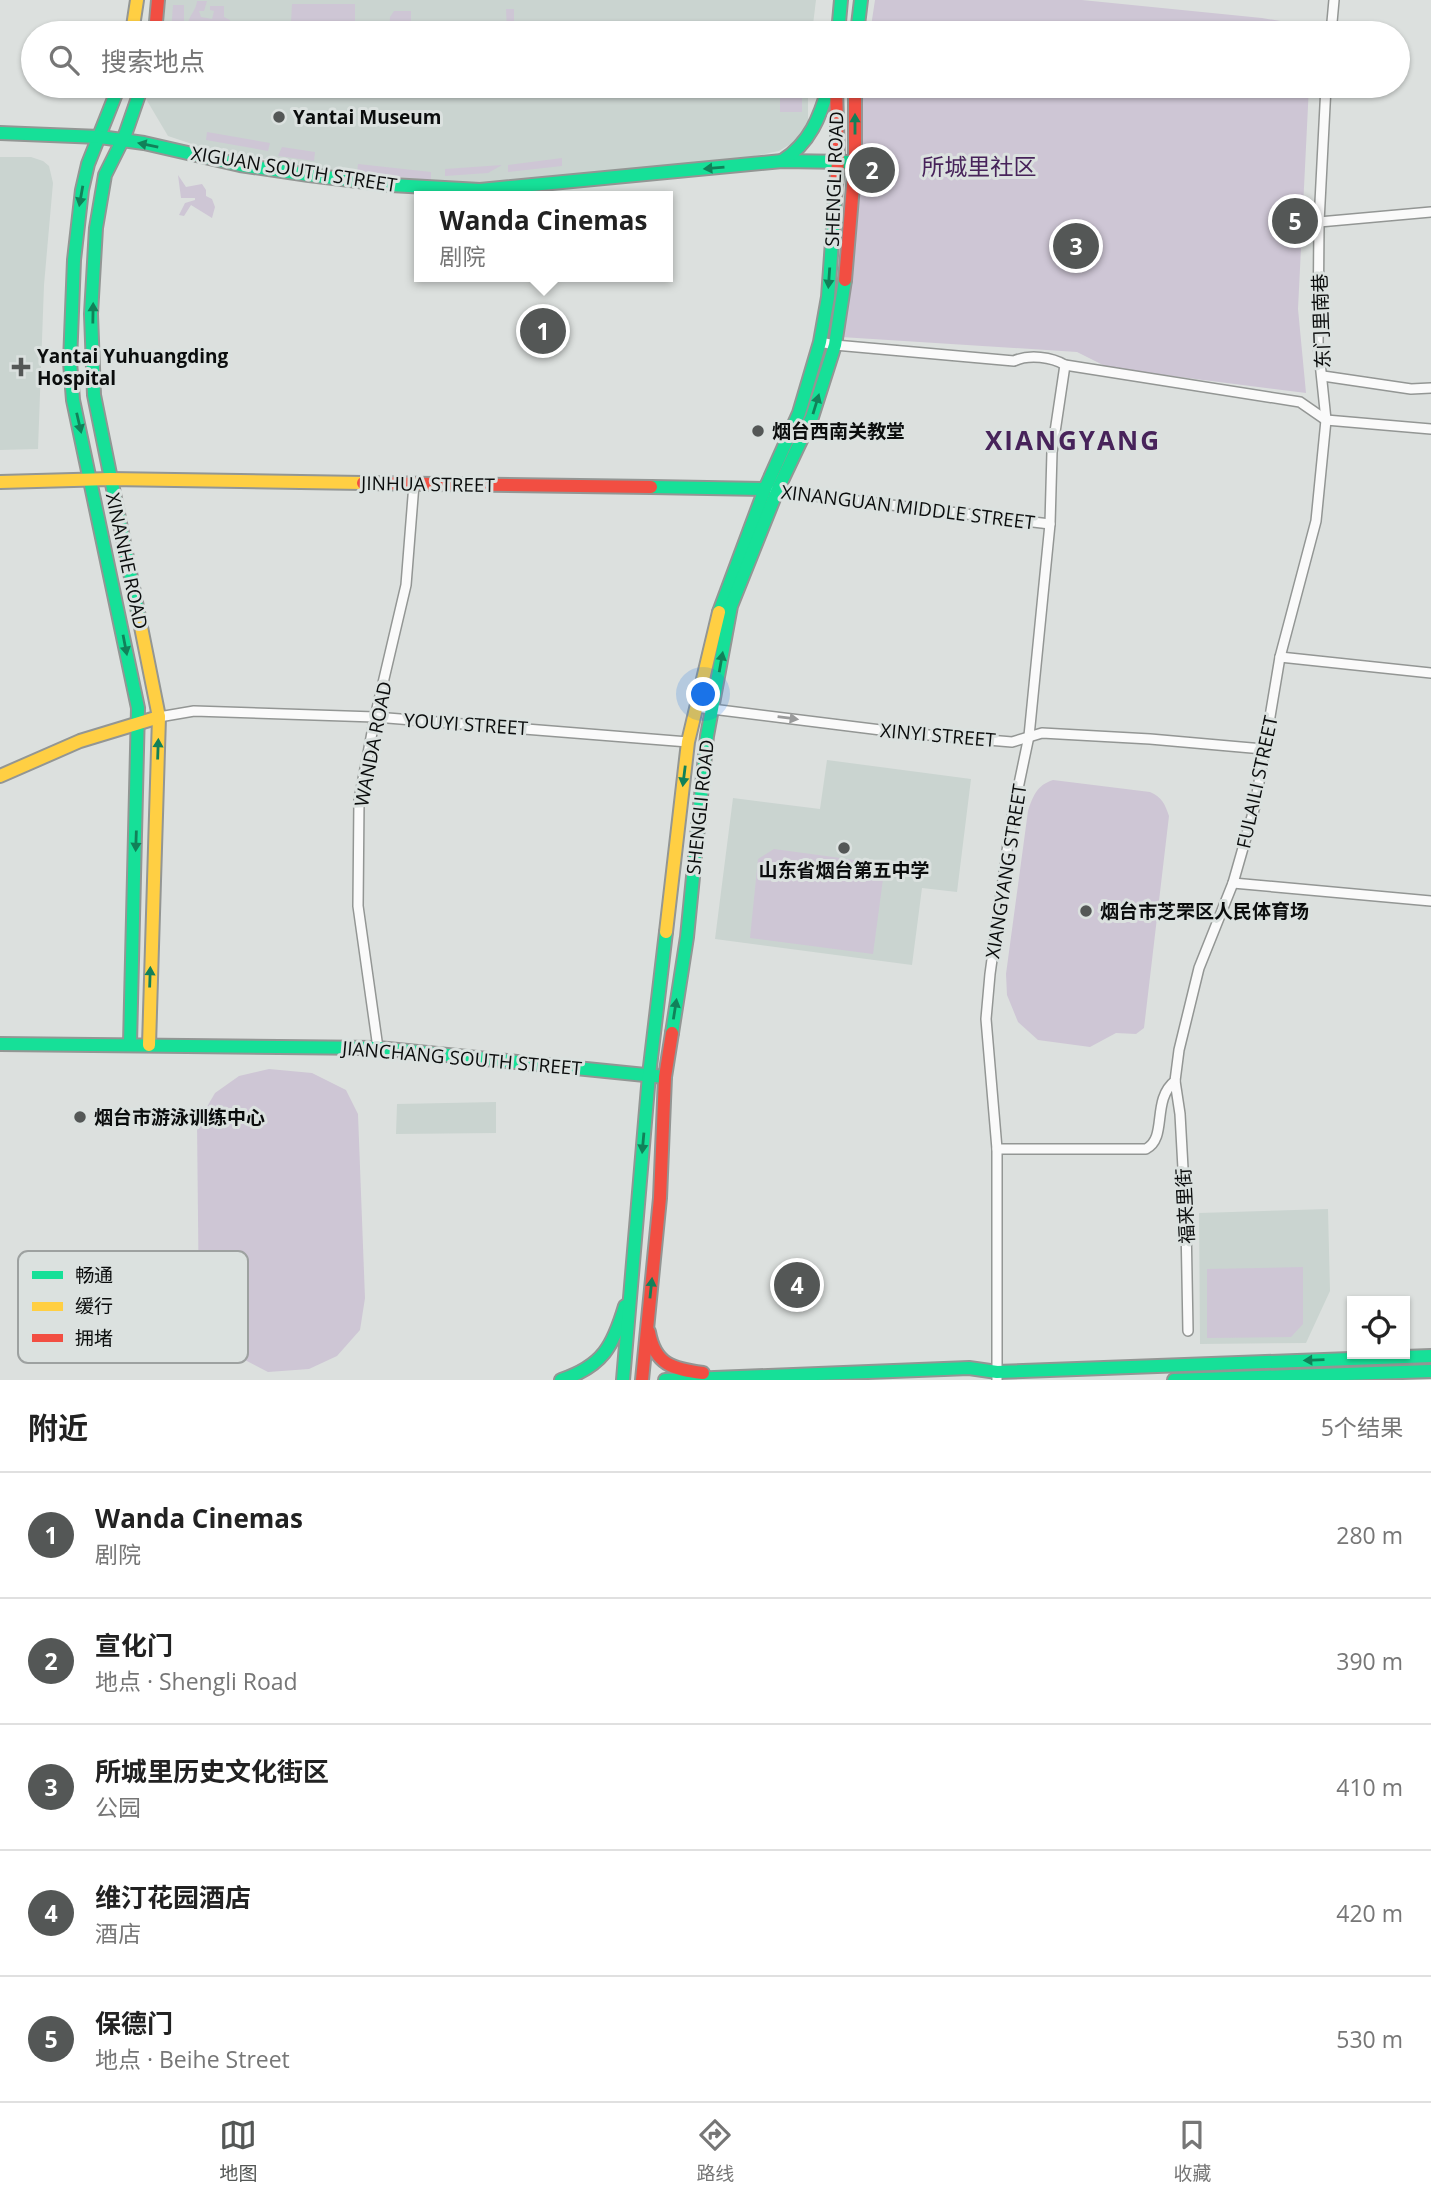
<!DOCTYPE html>
<html lang="zh">
<meta charset="utf-8">
<style>
body{margin:0;font-family:"Open Sans","Noto Sans SC",sans-serif;background:#f6f6f6;color:#222}
.controls{position:absolute;right:21px;bottom:21px;display:grid;overflow:hidden;border-radius:0px;box-shadow:0 2px 5px #0004}
.controls button{width:63px;height:63px;display:grid;place-items:center;padding:0;border:0;border-bottom:2px solid #e0e0e0;background:#fff;color:#222;font:35px sans-serif}
.you{position:absolute;left:704px;top:695px;width:24px;height:24px;margin:-18px;border:5px solid #fff;border-radius:50%;background:#1a73e8;box-shadow:0 0 0 10px #1a73e833}
.badge{display:grid;place-items:center;width:46px;height:46px;border-radius:50%;background:#545756;color:#fff;font-size:23px;font-weight:700}
.pin{position:absolute;translate:-50% -50%;border:4px solid #fff;box-shadow:0 2px 7px #0006}
.popup{position:absolute;left:414px;top:191px;width:259px;height:91px;box-sizing:border-box;display:grid;place-content:center;border-radius:0px;background:#fff;filter:drop-shadow(0 2px 5px #0005);font-size:23px;white-space:nowrap;color:#767676}
.popup b{font-size:26px;color:#222}
.popup::after{content:'';position:absolute;left:50%;top:100%;margin-left:-14px;border:14px solid transparent;border-top-color:#fff}
.list{margin:0;padding:0;list-style:none}
h2{display:flex;justify-content:space-between;align-items:center;height:91px;margin:0;padding:0 28px;font-size:30px}
h2 small{font-size:23px;font-weight:400;color:#767676}
.list li{display:grid;grid-template-columns:46px 1fr auto;gap:21px;align-items:center;box-sizing:border-box;height:126px;padding:0 28px;border-top:2px solid #e0e0e0}
.list b{display:block;font-size:26px;white-space:nowrap}
.list p{margin:0;font-size:23px;white-space:nowrap;color:#767676}
.list em{font-size:23px;font-style:normal;color:#767676}
.icon{flex:none;width:38px;height:38px;fill:none;stroke:currentColor;stroke-width:2;stroke-linecap:round;stroke-linejoin:round}
.map{position:relative;flex:none;width:1431px;height:1380px;overflow:hidden}
.search{position:absolute;background:#fff;box-shadow:0 2px 5px #0004;left:21px;right:21px;top:21px;height:77px;display:flex;align-items:center;gap:18px;box-sizing:border-box;padding:0 24px;border-radius:38px;color:#767676;font-size:26px}
.sheet{height:721px;background:#fff}
nav{display:flex;justify-content:space-around;align-items:center;box-sizing:border-box;height:98px;border-top:2px solid #e0e0e0;background:#fff;font-size:19px;color:#767676}
nav a{display:grid;justify-items:center;gap:4px}
nav .on{color:#545756}
.map>svg:first-child{display:block}
.built{fill:#cad4d0}
.green{fill:#cec6d5}
.lines{fill:none;stroke-linecap:round;stroke-linejoin:round}
.street-casing{stroke:#939694;stroke-width:12}
.fast-casing{stroke:#939694;stroke-width:16}
.slow-casing{stroke:#939694;stroke-width:16}
.jam-casing{stroke:#939694;stroke-width:16}
.street{stroke:#fafafa;stroke-width:9}
.fast{stroke:#16e098;stroke-width:12}
.slow{stroke:#ffcf43;stroke-width:12}
.jam{stroke:#f24e42;stroke-width:12}
.oneway{fill:#118159}
.oneway2{fill:#9a9b9b}
.poi-dot{fill:#545756;stroke:#dbe1df;stroke-width:2.5}
.labels{text-anchor:middle;dominant-baseline:central;stroke-width:6;stroke-linejoin:round;paint-order:stroke}
.poi-label{font-size:19px;font-weight:bold;fill:#0b0d0d;stroke:#dbe1df;text-anchor:start}
.street-label{font-size:19px;fill:#0b0d0d;stroke:#dbe1df}
.quarter-label{font-size:23px;fill:#47235a;stroke:#dbe1df}
.district-label{font-size:26px;font-weight:bold;letter-spacing:2px;fill:#47235a;stroke:#dbe1df}
.key{fill:#dbe1df;stroke:#9da1a0;stroke-width:2}
.key-label{font-size:19px;fill:#0b0d0d}
</style>
<div class="map">
<svg width="1431" height="1380" viewBox="0 0 1431 1380">
<rect width="100%" height="100%" fill="#dce0de"/>
<!-- built -->
<g class="built">
<polygon points="166,0 816,0 812,33 162,33"/>
<polygon points="149,86 808,86 808,122 805,129 797,140 779,151 744,158 696,166 461,185 366,178 201,147 168,136 146,99"/>
<polygon points="0,157 31,157 43,161 49,166 53,183 44,285 38,449 0,450"/>
<polygon points="827,760 971,779 957,892 922,888 912,965 715,939 733,798 820,809"/>
<polygon points="496,1102 496,1133 396,1134 397,1104"/>
<polygon points="1328,1209 1330,1291 1306,1343 1200,1344 1199,1213"/>
</g>
<!-- green -->
<g class="green">
<polygon points="875,0 1082,0 1262,18 1311,26 1311,33 870,33"/>
<path d="M197,1H207L204,11H199L201,17L212,19L214,11L210,10V6H224V17L230,20L232,27L247,28V33H188C186,15 196,13 197,1Z"/>
<polygon points="292,4 355,4 355,33 336,33 321,26 291,22"/>
<polygon points="173,5 184,5 184,33 171,33"/>
<polygon points="506,9 514,9 514,27 529,27 529,33 507,33"/>
<polygon points="394,11 411,11 411,31 389,33 390,17"/>
<rect x="780" y="86" width="22" height="26"/>
<polygon points="864,86 1309,86 1298,309 1306,393 1109,368 1077,352 841,337"/>
<polygon points="207,132 270,143 268,151 206,140"/>
<polygon points="282,147 315,152 314,161 278,156"/>
<polygon points="562,158 562,166 508,172 508,165"/>
<polygon points="358,164 431,172 431,180 357,173"/>
<polygon points="502,165 488,173 445,176 445,169"/>
<polygon points="178,175 186,187 202,184 206,190 206,196 212,199 215,207 212,218 191,205 184,216 179,215 185,203 195,200 195,198 181,198"/>
<path d="M1053,780L1150,792C1162,797 1165,804 1169,816L1144,1028L1136,1034L1116,1033L1090,1047L1038,1040L1018,1022L1007,995L1006,974L1028,811C1033,796 1037,785 1053,780Z"/>
<polygon points="774,849 885,864 873,954 750,938 758,859"/>
<polygon points="269,1069 312,1073 346,1090 358,1114 365,1298 360,1330 337,1356 309,1369 268,1372 218,1346 199,1313 197,1124 215,1093 239,1076"/>
<polygon points="1303,1267 1303,1324 1291,1337 1207,1338 1207,1269"/>
</g>
<g class="lines">
<!-- street casing -->
<g class="street-casing">
<g id="street">
<polyline points="1331,33 1334,0"/>
<polyline points="1319,222 1431,212"/>
<path d="M820,342L835,345L1014,361C1029,354 1052,357 1065,365L1300,402L1326,420L1431,429"/>
<polyline points="1323,376 1411,389 1431,388"/>
<polyline points="774,491 1050,524"/>
<polyline points="1280,657 1431,673"/>
<polyline points="696,707 905,733 1012,742 1042,733 1150,739 1263,749"/>
<polyline points="159,717 194,711 375,717 688,742"/>
<polyline points="1233,883 1431,901"/>
<polyline points="378,1048 358,906 359,800 375,717 406,585 414,484"/>
<polyline points="1175,1081 1180,1114 1186,1223 1188,1331"/>
<path d="M997,1149H1146C1168,1138 1151,1100 1175,1081L1179,1050L1199,968L1233,883L1255,806L1280,657L1316,521L1326,420L1318,343L1319,222L1326,86"/>
<polyline points="997,1380 997,1149 986,1019 990,974 1011,822 1029,736 1050,524 1052,452 1065,365"/>
</g>
</g>
<!-- fast casing -->
<g class="fast-casing">
<g id="fast">
<polyline points="838,33 841,0"/>
<polyline points="857,33 861,0"/>
<polyline points="119,86 88,164 82,190 74,260 70,362 73,400 138,708 130,1044"/>
<polyline points="0,133 100,137 144,143 240,165 309,175 391,185 480,190 782,161 848,162"/>
<path d="M782,161C810,143 820,117 829,86"/>
<polyline points="651,487 765,489"/>
<polyline points="719,612 765,489 799,413 820,342 828,297 835,200"/>
<polyline points="139,617 94,395 91,314 96,228 105,175 125,135 142,86"/>
<polyline points="672,1033 687,937 707,736 731,606 777,491 812,417 835,345 845,280"/>
<polyline points="0,1044 378,1048 665,1077"/>
<path d="M561,1380C603,1366 613,1346 625,1306"/>
<polyline points="623,1380 649,1075 666,932"/>
<polyline points="665,1380 969,1368 997,1372 1431,1356"/>
<polyline points="1174,1380 1431,1371"/>
</g>
</g>
<!-- slow casing -->
<g class="slow-casing">
<g id="slow">
<polyline points="132,33 137,0"/>
<polyline points="0,482 110,479 363,483"/>
<polyline points="139,617 159,717 149,1045"/>
<polyline points="0,776 80,741 159,717"/>
<polyline points="666,932 688,742 719,612"/>
</g>
</g>
<!-- jam casing -->
<g class="jam-casing">
<g id="jam">
<polyline points="155,33 158,0"/>
<polyline points="835,200 838,161 836,86"/>
<polyline points="845,280 855,162 855,86"/>
<polyline points="363,483 651,487"/>
<path d="M649,1332C655,1365 673,1369 703,1373"/>
<polyline points="642,1380 660,1198 665,1077 672,1033"/>
</g>
</g>
<!-- street -->
<use href="#street" class="street"/>
<!-- fast -->
<use href="#fast" class="fast"/>
<!-- slow -->
<use href="#slow" class="slow"/>
<!-- jam -->
<use href="#jam" class="jam"/>
</g>
<!-- one-way arrows -->
<defs><path id="oneway-solid" d="M-6-.8H1V-3.2L6.5 0L1 3.2V.8H-6Z" transform="scale(1.75)"/></defs>
<g class="oneway">
<use href="#oneway-solid" transform="translate(855 124) rotate(-90)"/>
<use href="#oneway-solid" transform="translate(148 145) rotate(-168)"/>
<use href="#oneway-solid" transform="translate(714 168) rotate(175)"/>
<use href="#oneway-solid" transform="translate(81 196) rotate(100)"/>
<use href="#oneway-solid" transform="translate(829 278) rotate(94)"/>
<use href="#oneway-solid" transform="translate(93 313) rotate(-89)"/>
<use href="#oneway-solid" transform="translate(816 404) rotate(-73)"/>
<use href="#oneway-solid" transform="translate(79 423) rotate(77)"/>
<use href="#oneway-solid" transform="translate(125 645) rotate(79)"/>
<use href="#oneway-solid" transform="translate(721 662) rotate(-80)"/>
<use href="#oneway-solid" transform="translate(158 749) rotate(-88)"/>
<use href="#oneway-solid" transform="translate(684 776) rotate(97)"/>
<use href="#oneway-solid" transform="translate(136 841) rotate(92)"/>
<use href="#oneway-solid" transform="translate(150 977) rotate(-88)"/>
<use href="#oneway-solid" transform="translate(675 1009) rotate(-81)"/>
<use href="#oneway-solid" transform="translate(643 1143) rotate(95)"/>
<use href="#oneway-solid" transform="translate(651 1288) rotate(-84)"/>
<use href="#oneway-solid" transform="translate(1314 1360) rotate(178)"/>
</g>
<use class="oneway2" href="#oneway-solid" transform="translate(788 718) rotate(7)"/>
<!-- markers -->
<g class="poi-dot">
<circle cx="279" cy="117" r="7"/>
<path d="M17.5 356.5h7v7h7v7h-7v7h-7v-7h-7v-7h7z"/>
<circle cx="758" cy="431" r="7"/>
<circle cx="844" cy="848" r="7"/>
<circle cx="1086" cy="911" r="7"/>
<circle cx="80" cy="1117" r="7"/>
</g>
<g class="labels">
<!-- poi labels -->
<g class="poi-label">
<text x="293" y="117">Yantai Museum</text>
<text x="37" y="356">Yantai Yuhuangding<tspan x="37" dy="22">Hospital</tspan></text>
<text x="772" y="431">烟台西南关教堂</text>
<text x="844" y="870" text-anchor="middle">山东省烟台第五中学</text>
<text x="1100" y="911">烟台市芝罘区人民体育场</text>
<text x="94" y="1117">烟台市游泳训练中心</text>
</g>
<!-- street labels -->
<g class="street-label">
<text transform="translate(294 169) rotate(9)">XIGUAN SOUTH STREET</text>
<text transform="translate(834 179) rotate(-88)">SHENGLI ROAD</text>
<text transform="translate(1321 321) rotate(-92)">东门里南巷</text>
<text transform="translate(428 484) rotate(1)">JINHUA STREET</text>
<text transform="translate(908 507) rotate(7)">XINANGUAN MIDDLE STREET</text>
<text transform="translate(127 561) rotate(78)">XINANHE ROAD</text>
<text transform="translate(466 724) rotate(4)">YOUYI STREET</text>
<text transform="translate(938 735) rotate(5)">XINYI STREET</text>
<text transform="translate(373 744) rotate(-79)">WANDA ROAD</text>
<text transform="translate(1257 782) rotate(-78)">FULAILI STREET</text>
<text transform="translate(700 807) rotate(-84)">SHENGLI ROAD</text>
<text transform="translate(1006 871) rotate(-81)">XIANGYANG STREET</text>
<text transform="translate(462 1058) rotate(5)">JIANCHANG SOUTH STREET</text>
<text transform="translate(1185 1206) rotate(-93)">福来里街</text>
</g>
<!-- quarter labels -->
<g class="quarter-label">
<text x="979" y="166">所城里社区</text>
</g>
<!-- district labels -->
<g class="district-label">
<text x="1073" y="440">XIANGYANG</text>
</g>
</g>
<!-- legend -->
<rect x="18" y="1251" width="230" height="112" rx="10" class="key"/>
<rect x="32" y="1271" width="31" height="8" fill="#16e098"/>
<rect x="32" y="1302" width="31" height="9" fill="#ffcf43"/>
<rect x="32" y="1334" width="31" height="8" fill="#f24e42"/>
<g class="key-label">
<text x="75" y="1282">畅通</text>
<text x="75" y="1313">缓行</text>
<text x="75" y="1345">拥堵</text>
</g>
</svg>
<div class="controls">
<button><svg class="icon" aria-label="locate" viewBox="0 0 24 24"><circle cx="12" cy="12" r="6"/><path d="M12 2v4M12 18v4M2 12h4M18 12h4"/></svg></button>
</div>
<div class="you"></div>
<div class="pin badge" style="left:543px;top:331px">1</div>
<div class="popup"><b>Wanda Cinemas</b>剧院</div>
<div class="pin badge" style="left:872px;top:170px">2</div>
<div class="pin badge" style="left:1076px;top:246px">3</div>
<div class="pin badge" style="left:797px;top:1285px">4</div>
<div class="pin badge" style="left:1295px;top:221px">5</div>
<div class="search"><svg class="icon" aria-label="search" viewBox="0 0 24 24"><circle cx="10" cy="10" r="6"/><path d="M15 15l6 6"/></svg>搜索地点</div>
</div>
<section class="sheet">
<h2>附近<small>5个结果</small></h2>
<ul class="list">
<li><span class="badge">1</span><div><b>Wanda Cinemas</b><p>剧院</p></div><em>280 m</em></li>
<li><span class="badge">2</span><div><b>宣化门</b><p>地点 · Shengli Road</p></div><em>390 m</em></li>
<li><span class="badge">3</span><div><b>所城里历史文化街区</b><p>公园</p></div><em>410 m</em></li>
<li><span class="badge">4</span><div><b>维汀花园酒店</b><p>酒店</p></div><em>420 m</em></li>
<li><span class="badge">5</span><div><b>保德门</b><p>地点 · Beihe Street</p></div><em>530 m</em></li>
</ul>
</section>
<nav>
<a class="on"><svg class="icon" aria-label="map" viewBox="0 0 24 24"><path d="M3 6l6-2 6 2 6-2v14l-6 2-6-2-6 2zM9 4v14M15 6v14"/></svg>地图</a>
<a><svg class="icon" aria-label="directions" viewBox="0 0 24 24"><path d="M12 3l9 9-9 9-9-9zM9 14v-3h6M13 9l2 2-2 2"/></svg>路线</a>
<a><svg class="icon" aria-label="saved" viewBox="0 0 24 24"><path d="M7 4h10v16l-5-4-5 4z"/></svg>收藏</a>
</nav>
